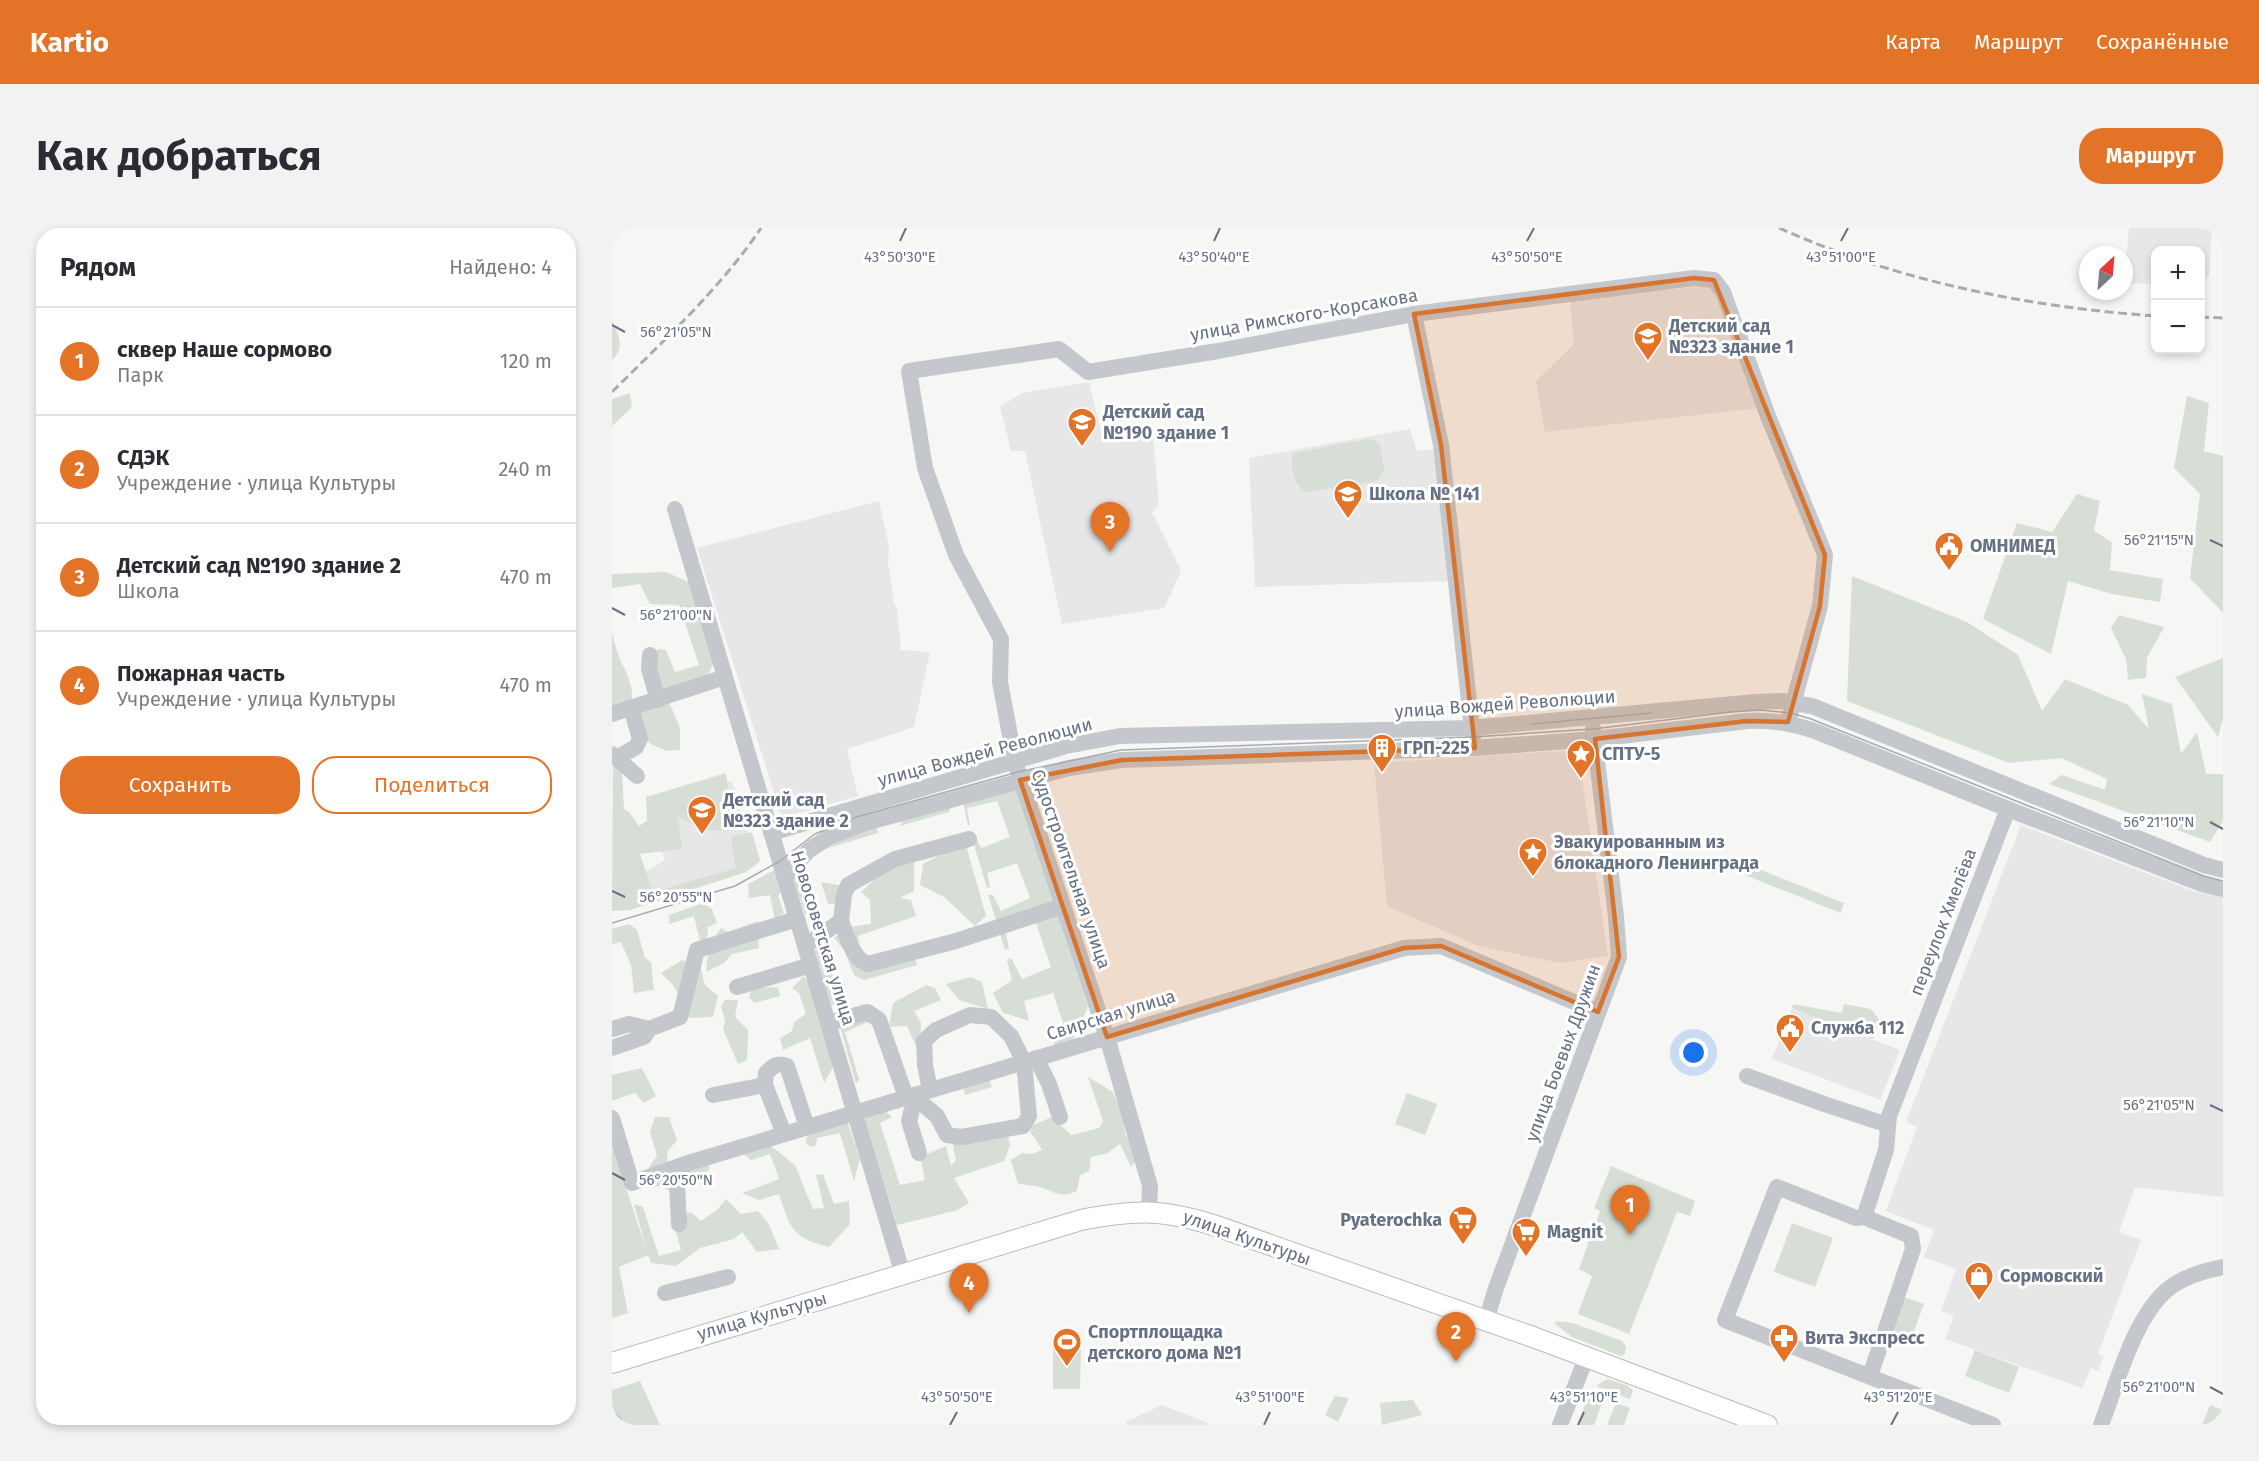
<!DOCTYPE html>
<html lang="ru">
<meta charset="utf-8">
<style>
body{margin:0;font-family:"Fira Sans",sans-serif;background:#f2f2f3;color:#2b2b33}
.controls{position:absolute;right:18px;top:18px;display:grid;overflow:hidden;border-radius:12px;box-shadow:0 3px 9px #0003}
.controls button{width:54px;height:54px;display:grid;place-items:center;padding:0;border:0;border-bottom:2px solid #e1e1e2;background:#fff;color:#2b2b33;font:30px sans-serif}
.compass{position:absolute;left:1467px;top:18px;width:54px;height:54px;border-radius:50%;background:#fff;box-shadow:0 3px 9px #0003;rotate:26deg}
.you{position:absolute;left:1082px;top:825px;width:21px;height:21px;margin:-15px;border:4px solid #fff;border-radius:50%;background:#1a73e8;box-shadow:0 0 0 9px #1a73e833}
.badge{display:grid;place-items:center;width:39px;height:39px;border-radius:50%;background:#e37427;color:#fff;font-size:20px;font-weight:700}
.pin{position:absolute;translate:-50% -50px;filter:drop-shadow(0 2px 3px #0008)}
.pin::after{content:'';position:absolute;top:32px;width:21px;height:18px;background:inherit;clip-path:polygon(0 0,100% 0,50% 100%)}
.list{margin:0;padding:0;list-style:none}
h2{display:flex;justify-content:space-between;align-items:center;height:78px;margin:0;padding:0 24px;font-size:26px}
h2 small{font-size:20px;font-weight:400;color:#7c7c81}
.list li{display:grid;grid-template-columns:39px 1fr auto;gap:18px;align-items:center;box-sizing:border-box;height:108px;padding:0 24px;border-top:2px solid #e1e1e2}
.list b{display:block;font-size:22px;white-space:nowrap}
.list p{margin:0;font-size:20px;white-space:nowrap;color:#7c7c81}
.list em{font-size:20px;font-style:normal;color:#7c7c81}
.actions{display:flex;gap:12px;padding:18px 24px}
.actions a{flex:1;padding:14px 0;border:2px solid #e37427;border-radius:24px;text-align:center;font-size:21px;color:#e37427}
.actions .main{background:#e37427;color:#fff}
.map{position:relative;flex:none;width:1611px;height:1197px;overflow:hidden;border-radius:24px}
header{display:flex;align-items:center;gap:36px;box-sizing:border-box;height:84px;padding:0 30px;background:#e37427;color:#fff}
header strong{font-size:28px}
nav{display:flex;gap:33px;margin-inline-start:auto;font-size:21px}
.intro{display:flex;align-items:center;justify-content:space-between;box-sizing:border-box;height:144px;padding:0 36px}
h1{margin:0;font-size:42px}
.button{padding:15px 27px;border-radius:24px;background:#e37427;color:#fff;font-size:21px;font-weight:700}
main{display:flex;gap:36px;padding:0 36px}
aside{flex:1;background:#fff;border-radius:24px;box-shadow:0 3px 9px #0003}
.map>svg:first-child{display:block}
.built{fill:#e7e7e7}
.green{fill:#d7ded5}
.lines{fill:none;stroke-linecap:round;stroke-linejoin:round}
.river{stroke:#bfc7cd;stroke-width:20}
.major-casing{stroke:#b7babf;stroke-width:22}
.minor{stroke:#c4c7cb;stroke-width:16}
.major{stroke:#fff;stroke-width:20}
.tram{stroke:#a7aab1;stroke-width:1.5}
.rail{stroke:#a7aab1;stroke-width:3;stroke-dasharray:9 4.5;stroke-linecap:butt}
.marked{fill:#d67430;fill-opacity:0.2;stroke:#d67430;stroke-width:4.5;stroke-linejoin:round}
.ticks{fill:none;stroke:#667185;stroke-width:2}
.labels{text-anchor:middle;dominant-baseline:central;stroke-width:6;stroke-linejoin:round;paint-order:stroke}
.street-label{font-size:18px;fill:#667185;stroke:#fff}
.poi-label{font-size:18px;font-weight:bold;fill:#667185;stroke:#fff;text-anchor:start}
.ticks-label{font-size:15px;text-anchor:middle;fill:#667185;stroke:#fff;stroke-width:6;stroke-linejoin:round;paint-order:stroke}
</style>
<header>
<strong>Kartio</strong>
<nav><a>Карта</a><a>Маршрут</a><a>Сохранённые</a></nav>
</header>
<div class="intro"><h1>Как добраться</h1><a class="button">Маршрут</a></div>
<main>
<aside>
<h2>Рядом<small>Найдено: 4</small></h2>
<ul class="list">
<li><span class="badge">1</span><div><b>сквер Наше сормово</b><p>Парк</p></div><em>120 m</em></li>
<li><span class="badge">2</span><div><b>СДЭК</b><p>Учреждение · улица Культуры</p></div><em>240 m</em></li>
<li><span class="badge">3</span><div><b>Детский сад №190 здание 2</b><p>Школа</p></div><em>470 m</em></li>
<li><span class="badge">4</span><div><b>Пожарная часть</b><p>Учреждение · улица Культуры</p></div><em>470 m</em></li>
</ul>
<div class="actions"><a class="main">Сохранить</a><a>Поделиться</a></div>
</aside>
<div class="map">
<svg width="1611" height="1197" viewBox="0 0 1611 1197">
<rect width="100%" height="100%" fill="#f6f7f4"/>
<!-- built -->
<g class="built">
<polygon points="1517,0 1600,0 1597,48 1589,52 1588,22 1544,22 1543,56 1512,55"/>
<polygon points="1101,57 1148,180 933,204 924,153 962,116 958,72"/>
<polygon points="477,154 492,215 541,207 547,278 540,285 569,343 552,380 450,396 413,223 399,223 388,179 410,165"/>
<polygon points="798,201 805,223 825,221 839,353 643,359 637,230"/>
<polygon points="267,273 277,319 276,334 282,376 285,380 289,422 318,424 302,499 235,521 246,568 170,590 85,320"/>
<polygon points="966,522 996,728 948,735 866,718 775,678 762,535"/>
<polygon points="120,553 144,638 24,680 15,654 53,632 35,581"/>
<polygon points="1409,597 1581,663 1611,668 1611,969 1523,959 1507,1004 1529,1012 1486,1126 1492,1128 1486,1143 1479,1140 1470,1160 1333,1111 1342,1088 1329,1083 1344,1041 1312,1029 1322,1002 1274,983 1305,899 1294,894"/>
<polygon points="1180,780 1220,796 1219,799 1234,805 1236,802 1288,822 1268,872 1160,831"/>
<polygon points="550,1177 601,1197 514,1197 514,1194"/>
</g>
<!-- green -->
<g class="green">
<path d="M0,92C6,107 14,119 0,132Z"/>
<polygon points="18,165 20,179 0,198 0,171"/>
<polygon points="1575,168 1597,175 1592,223 1611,228 1611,385 1578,350 1588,266 1562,240"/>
<path d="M755,211L762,212L768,216L772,242L766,253L693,264C682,257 677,236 682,225Z"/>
<polygon points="1465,266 1488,273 1482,303 1500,314 1498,342 1551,351 1548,374 1500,366 1456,353 1439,426 1371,391 1405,295 1440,304"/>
<polygon points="54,344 79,355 103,433 92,453 58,462 45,462 39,438 46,421 54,422 63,444 87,437 67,377 38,376 28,356 0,360 0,346"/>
<polygon points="1240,348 1355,394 1406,427 1430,483 1453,451 1516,477 1537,501 1530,466 1560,476 1569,526 1585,504 1594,546 1611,546 1611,593 1598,614 1437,556 1450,547 1493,562 1495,551 1449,530 1397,535 1235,473"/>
<polygon points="1507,387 1552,399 1535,430 1534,450 1516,452 1514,431 1499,400"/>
<path d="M0,403C2,412 4,422 8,431C14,445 23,459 19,476L0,482Z"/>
<polygon points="1611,430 1611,491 1606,509 1563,449"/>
<polygon points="57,474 68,500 68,522 55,523 37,515 27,484"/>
<polygon points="1,525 10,545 12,581 17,584 27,598 35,593 34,569 114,545 116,559 110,572 118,603 92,602 66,589 70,621 28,626 41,664 124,640 119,614 122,608 140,604 148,633 134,644 18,682 0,683"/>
<polygon points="405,558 476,779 462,810 443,820 442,812 454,804 441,765 412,773 417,793 391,785 381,765 400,752 395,732 399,730 410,751 439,739 424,695 394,705 397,721 393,722 376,667 381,667 389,683 418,670 405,635 375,645 378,659 375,660 358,604 361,604 369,620 398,609 385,573 355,580 358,597 356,598 351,573"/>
<polygon points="341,574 337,584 288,598 292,587"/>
<polygon points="265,595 266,605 197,626 195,638 185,646 197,683 193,687 183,656 180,635 191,622 208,609"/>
<polygon points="354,617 374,688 363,698 332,669 308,657 311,636 342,620"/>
<polygon points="302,631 302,663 288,670 299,672 304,688 246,708 248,721 257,732 303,728 305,737 252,752 242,747 232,722 222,710 237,699 259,696 258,672 249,664 262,652 268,632"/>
<polygon points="1134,636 1232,675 1229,685 1130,646"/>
<polygon points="164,641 171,661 166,668 172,685 163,692 158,667 137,670 136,656"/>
<polygon points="209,654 232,658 225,676 216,676"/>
<polygon points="91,675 100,681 105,695 96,699 95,712 88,713 82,688 57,696 57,687"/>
<path d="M146,693L147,720L120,726L112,735L94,744C95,728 99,713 109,700L116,704Z"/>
<polygon points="17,696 25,702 33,730 39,734 42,762 22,765 19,737 9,714 0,716 0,701"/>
<path d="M216,715C210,741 231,754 226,778L219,776L203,722Z"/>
<polygon points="70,732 89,741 93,757 106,768 101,789 78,790 61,757 49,745"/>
<polygon points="192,748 201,763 223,836 212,855 198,810 171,822 168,810 180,803 182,794 194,786 187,765 180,760"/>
<polygon points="359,749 370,754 376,781 347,772 334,756"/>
<polygon points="314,757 323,760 329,772 302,783 309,795 308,816 304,818 295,798 277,799 281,775"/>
<polygon points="166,759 168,768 142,775 137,770 140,760"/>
<polygon points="113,772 126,772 123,789 136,802 135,832 126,836 111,801 113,793 109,778"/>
<polygon points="1181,776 1230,785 1232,776 1259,781 1268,793 1261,811 1236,802 1234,805 1219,799 1220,796 1180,780"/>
<polygon points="260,777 271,785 274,795 258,793 233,804 247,851 244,856 227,795 235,786"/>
<polygon points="30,840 44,868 32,875 23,865 0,873 0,847"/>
<polygon points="376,847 380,859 353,867 350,855"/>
<path d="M476,849L501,864L510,886L513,906L523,924L524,932L519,939L508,916L496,925L479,929L477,943L468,947L465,963C447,971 444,964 427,959C420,957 413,957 406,956L399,932L410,925L419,926L430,922L418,903L421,897L440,889L459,907L487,900L491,893Z"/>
<polygon points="795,865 825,876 813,907 783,896"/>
<polygon points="272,882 280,889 268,895 288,957 313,952 308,929 334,918 339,938 344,932 339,909 396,907 398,917 392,933 342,950 357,975 346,982 285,997 253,892 256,886"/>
<polygon points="43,889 57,889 65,912 55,924 56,935 95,933 98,941 88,950 73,945 61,965 49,958 36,960 37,939 45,928 38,904"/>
<polygon points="235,893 248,931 242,953 228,905 205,910 204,917 200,919 194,916 194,910 200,905"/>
<path d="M155,915L183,937L201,981L212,980L204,947L211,946L222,976L237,973L238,996L217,1019C180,1010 178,1000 167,966L147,972L130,965L167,951L158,926L139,932L127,923Z"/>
<polygon points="0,916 35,1024 22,976 31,979 47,1028 69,1022 60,989 79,984 89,993 105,982 114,971 129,986 146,983 157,996 167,1021 145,1024 130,1004 122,1011 88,1020 64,1038 39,1035 36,1027 7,1039 16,1085 0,1090"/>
<polygon points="999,938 1083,973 1078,988 1065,984 1017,1106 966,1086 980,1048 967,1041 988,983 982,980"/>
<polygon points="1180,995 1221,1010 1203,1059 1162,1044"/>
<polygon points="1292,1069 1312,1076 1297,1117 1277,1109"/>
<polygon points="944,1093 961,1095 1010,1113 1014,1119 1013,1126 1009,1128 960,1109 943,1096"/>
<polygon points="441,1117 469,1117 468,1161 441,1161"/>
<polygon points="1363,1122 1407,1139 1397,1165 1353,1148"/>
<polygon points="996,1151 1014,1157 1021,1162 1018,1171 984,1158"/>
<polygon points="28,1153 48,1197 0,1197 0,1162"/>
<polygon points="723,1168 737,1170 726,1194 713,1187"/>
<polygon points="976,1170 990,1175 982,1197 965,1197"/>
<polygon points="801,1172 810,1187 770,1197 768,1175"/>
<polygon points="1004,1175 1018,1180 1012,1197 995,1197"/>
<polygon points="1598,1177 1611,1182 1611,1197 1590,1197"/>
</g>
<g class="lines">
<!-- river -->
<polyline class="river" points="0,1194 1,1197"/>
<!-- major casing -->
<g class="major-casing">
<path id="major" d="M0,1135L469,992C526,981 555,981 610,1000L921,1109L1155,1197"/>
</g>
<!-- minor -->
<g class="minor">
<polyline points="802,86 829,217 861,510"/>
<polyline points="63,281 291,1047"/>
<polyline points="38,427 37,441 46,472"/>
<polyline points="0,486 113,449"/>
<polyline points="0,526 25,548"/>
<polyline points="5,530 24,519 28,511 19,480"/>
<polyline points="159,605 454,518 508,508 860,500 1144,474 1171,473 1200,478 1592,637 1611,642"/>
<path d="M173,649L197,622L217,609L253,595L457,540L510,532L862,520L983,511L1135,493C1161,492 1178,495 1203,503L1396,581L1590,656L1611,661"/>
<path d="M229,693C235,707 240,731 256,736L344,713L451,678"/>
<polyline points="193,718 229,693 232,667 236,657 283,631 357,611"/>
<polyline points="125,759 199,737"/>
<polyline points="217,795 255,784 267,792 294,869 313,878 325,888 335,907 349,909 411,898 417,888 412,834 399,808 379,789 358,787 324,802 312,813 313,837 318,862"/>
<polyline points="0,801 17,796 37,801"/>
<polyline points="0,820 32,809 37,801 68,789 85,722 185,691"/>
<polyline points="424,830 437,856 448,889"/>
<polyline points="1135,848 1215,877 1276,897"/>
<polyline points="101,867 153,857"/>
<polyline points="302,873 297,893 307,925"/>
<polyline points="0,890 20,955 73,936 792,720 829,718 986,784"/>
<path d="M172,906L153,857L154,845C161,838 165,834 175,838L195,899"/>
<polyline points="537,983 538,958 495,809 403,534 388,454 389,411 344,327 313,240 297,143 447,121 476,144 606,123 802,86 1082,50 1102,52 1111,64 1156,188 1213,327 1208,378 1176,494"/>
<polyline points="1252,989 1299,1008 1301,1021 1258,1148"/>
<polyline points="67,996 65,956 73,936"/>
<polyline points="53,1065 116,1049"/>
<polyline points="874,1093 884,1060 1007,729 1004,688 981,500"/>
<polyline points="948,1197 974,1130"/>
<polyline points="1381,1197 1113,1092 1165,959 1244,990 1252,989 1274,922 1277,888 1396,581"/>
<path d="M1489,1197C1505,1156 1524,1080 1563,1056C1577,1047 1595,1042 1611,1039"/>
</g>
<!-- major -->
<use href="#major" class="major"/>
<!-- tram -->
<g class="tram">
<polyline points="920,496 1039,485"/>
<polyline points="0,695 123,658 168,633 203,606 244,589 406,544 509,522 861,509 981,501 1119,484 1148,482 1179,485 1199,491 1592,648 1611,653"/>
</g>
<!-- rail -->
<g class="rail">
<path d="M1167,0C1286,53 1414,79 1544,88"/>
<polyline points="1588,89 1611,90"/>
<path d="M0,164C52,112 108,61 149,0"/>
</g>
</g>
<!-- marked area -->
<path class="marked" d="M1082,50L1102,52L1213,327L1208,378L1176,494L1135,493L983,511L1007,729L986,784L829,718L792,720L495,809L408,552L510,532L863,520L829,217L802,86Z"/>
<!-- ticks -->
<path class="ticks" d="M288,13L294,0M602,13L608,0M915,13L922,0M1229,13L1236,0M0,97L13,104M1598,312L1611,318M0,380L13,387M1598,594L1611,601M0,663L13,669M1598,877L1611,883M0,945L13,952M1598,1159L1611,1166M338,1197L345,1184M652,1197L658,1184M966,1197L972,1184M1279,1197L1286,1184"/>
<!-- icons -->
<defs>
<g id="school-pin" transform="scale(1.5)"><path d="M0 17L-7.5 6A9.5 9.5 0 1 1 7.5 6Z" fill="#e37427" stroke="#fff"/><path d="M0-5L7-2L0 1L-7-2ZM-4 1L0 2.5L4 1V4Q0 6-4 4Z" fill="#fff"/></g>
<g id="civic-pin" transform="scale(1.5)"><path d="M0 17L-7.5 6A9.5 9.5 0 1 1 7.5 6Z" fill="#e37427" stroke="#fff"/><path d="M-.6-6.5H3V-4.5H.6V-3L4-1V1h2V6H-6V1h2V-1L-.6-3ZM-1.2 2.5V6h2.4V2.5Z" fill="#fff"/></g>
<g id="building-pin" transform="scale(1.5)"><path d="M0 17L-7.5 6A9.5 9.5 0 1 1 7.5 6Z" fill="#e37427" stroke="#fff"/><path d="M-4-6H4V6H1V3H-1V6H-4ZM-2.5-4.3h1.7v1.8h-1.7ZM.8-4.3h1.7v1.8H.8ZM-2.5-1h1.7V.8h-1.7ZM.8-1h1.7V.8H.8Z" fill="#fff"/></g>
<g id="sight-pin" transform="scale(1.5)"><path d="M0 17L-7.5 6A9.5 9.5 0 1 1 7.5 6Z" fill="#e37427" stroke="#fff"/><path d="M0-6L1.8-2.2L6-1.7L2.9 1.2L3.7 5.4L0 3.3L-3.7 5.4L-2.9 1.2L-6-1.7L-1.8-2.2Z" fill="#fff"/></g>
<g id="supermarket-pin" transform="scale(1.5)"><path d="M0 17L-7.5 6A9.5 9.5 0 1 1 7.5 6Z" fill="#e37427" stroke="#fff"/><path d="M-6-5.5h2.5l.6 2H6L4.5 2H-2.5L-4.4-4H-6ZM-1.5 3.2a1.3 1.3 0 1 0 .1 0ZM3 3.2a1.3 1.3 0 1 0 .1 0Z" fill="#fff"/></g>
<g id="shop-pin" transform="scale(1.5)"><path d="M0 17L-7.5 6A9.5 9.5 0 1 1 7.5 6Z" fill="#e37427" stroke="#fff"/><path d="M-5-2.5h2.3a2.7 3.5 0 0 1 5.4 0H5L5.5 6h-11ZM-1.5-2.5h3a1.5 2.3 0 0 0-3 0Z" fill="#fff"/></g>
<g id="pharmacy-pin" transform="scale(1.5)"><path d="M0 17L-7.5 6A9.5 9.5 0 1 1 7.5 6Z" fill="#e37427" stroke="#fff"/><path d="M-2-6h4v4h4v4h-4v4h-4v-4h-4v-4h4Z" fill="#fff"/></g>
<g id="stadium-pin" transform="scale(1.5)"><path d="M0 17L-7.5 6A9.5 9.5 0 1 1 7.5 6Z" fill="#e37427" stroke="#fff"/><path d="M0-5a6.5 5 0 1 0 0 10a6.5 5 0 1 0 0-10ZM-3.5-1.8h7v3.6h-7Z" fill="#fff"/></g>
</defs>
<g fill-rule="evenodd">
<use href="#school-pin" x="1036" y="108"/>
<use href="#school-pin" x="470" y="194"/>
<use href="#school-pin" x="736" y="266"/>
<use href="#civic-pin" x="1337" y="318"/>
<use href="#building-pin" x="770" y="520"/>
<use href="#sight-pin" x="969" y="526"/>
<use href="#school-pin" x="90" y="582"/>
<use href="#sight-pin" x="921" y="624"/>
<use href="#civic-pin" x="1178" y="800"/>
<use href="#supermarket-pin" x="851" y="992"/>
<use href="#supermarket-pin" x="914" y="1004"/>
<use href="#shop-pin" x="1367" y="1048"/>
<use href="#pharmacy-pin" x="1172" y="1110"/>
<use href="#stadium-pin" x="455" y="1114"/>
</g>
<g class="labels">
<!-- street labels -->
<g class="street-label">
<text transform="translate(692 87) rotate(-10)">улица Римского-Корсакова</text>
<text transform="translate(893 476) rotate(-4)">улица Вождей Революции</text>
<text transform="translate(373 524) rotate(-15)">улица Вождей Революции</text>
<text transform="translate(459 641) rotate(71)">Судостроительная улица</text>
<text transform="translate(1331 694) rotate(-69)">переулок Хмелёва</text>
<text transform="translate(211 710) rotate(73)">Новосоветская улица</text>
<text transform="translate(499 787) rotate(-17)">Свирская улица</text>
<text transform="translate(951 825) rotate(-70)">улица Боевых Дружин</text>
<text transform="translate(635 1010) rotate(19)">улица Культуры</text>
<text transform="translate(150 1088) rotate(-16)">улица Культуры</text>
</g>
<!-- poi labels -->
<g class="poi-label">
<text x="1057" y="98">Детский сад<tspan x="1057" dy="21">№323 здание 1</tspan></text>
<text x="491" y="184">Детский сад<tspan x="491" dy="21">№190 здание 1</tspan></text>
<text x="757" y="266">Школа № 141</text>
<text x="1358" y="318">ОМНИМЕД</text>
<text x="791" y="520">ГРП-225</text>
<text x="990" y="526">СПТУ-5</text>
<text x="111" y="572">Детский сад<tspan x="111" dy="21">№323 здание 2</tspan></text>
<text x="942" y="614">Эвакуированным из<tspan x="942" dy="21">блокадного Ленинграда</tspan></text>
<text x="1199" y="800">Служба 112</text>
<text x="830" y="992" text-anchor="end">Pyaterochka</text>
<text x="935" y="1004">Magnit</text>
<text x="1388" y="1048">Сормовский</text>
<text x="476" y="1104">Спортплощадка<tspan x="476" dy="21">детского дома №1</tspan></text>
<text x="1193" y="1110">Вита Экспресс</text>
</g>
</g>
<g class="ticks-label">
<text x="288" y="34">43°50'30"E</text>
<text x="602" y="34">43°50'40"E</text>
<text x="915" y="34">43°50'50"E</text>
<text x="1229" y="34">43°51'00"E</text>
<text x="64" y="109">56°21'05"N</text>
<text x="1547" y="317">56°21'15"N</text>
<text x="64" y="392">56°21'00"N</text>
<text x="1547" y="599">56°21'10"N</text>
<text x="64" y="674">56°20'55"N</text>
<text x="1547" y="882">56°21'05"N</text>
<text x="64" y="957">56°20'50"N</text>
<text x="1547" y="1164">56°21'00"N</text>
<text x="345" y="1174">43°50'50"E</text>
<text x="658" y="1174">43°51'00"E</text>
<text x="972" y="1174">43°51'10"E</text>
<text x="1286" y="1174">43°51'20"E</text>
</g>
</svg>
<div class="controls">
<button>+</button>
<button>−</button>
</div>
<svg class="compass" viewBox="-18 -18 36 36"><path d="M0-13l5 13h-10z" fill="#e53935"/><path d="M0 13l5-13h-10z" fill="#7c7c81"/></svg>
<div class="you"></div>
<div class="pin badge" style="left:1018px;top:1007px">1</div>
<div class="pin badge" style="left:844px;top:1134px">2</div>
<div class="pin badge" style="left:498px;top:324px">3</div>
<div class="pin badge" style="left:357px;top:1085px">4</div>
</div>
</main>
